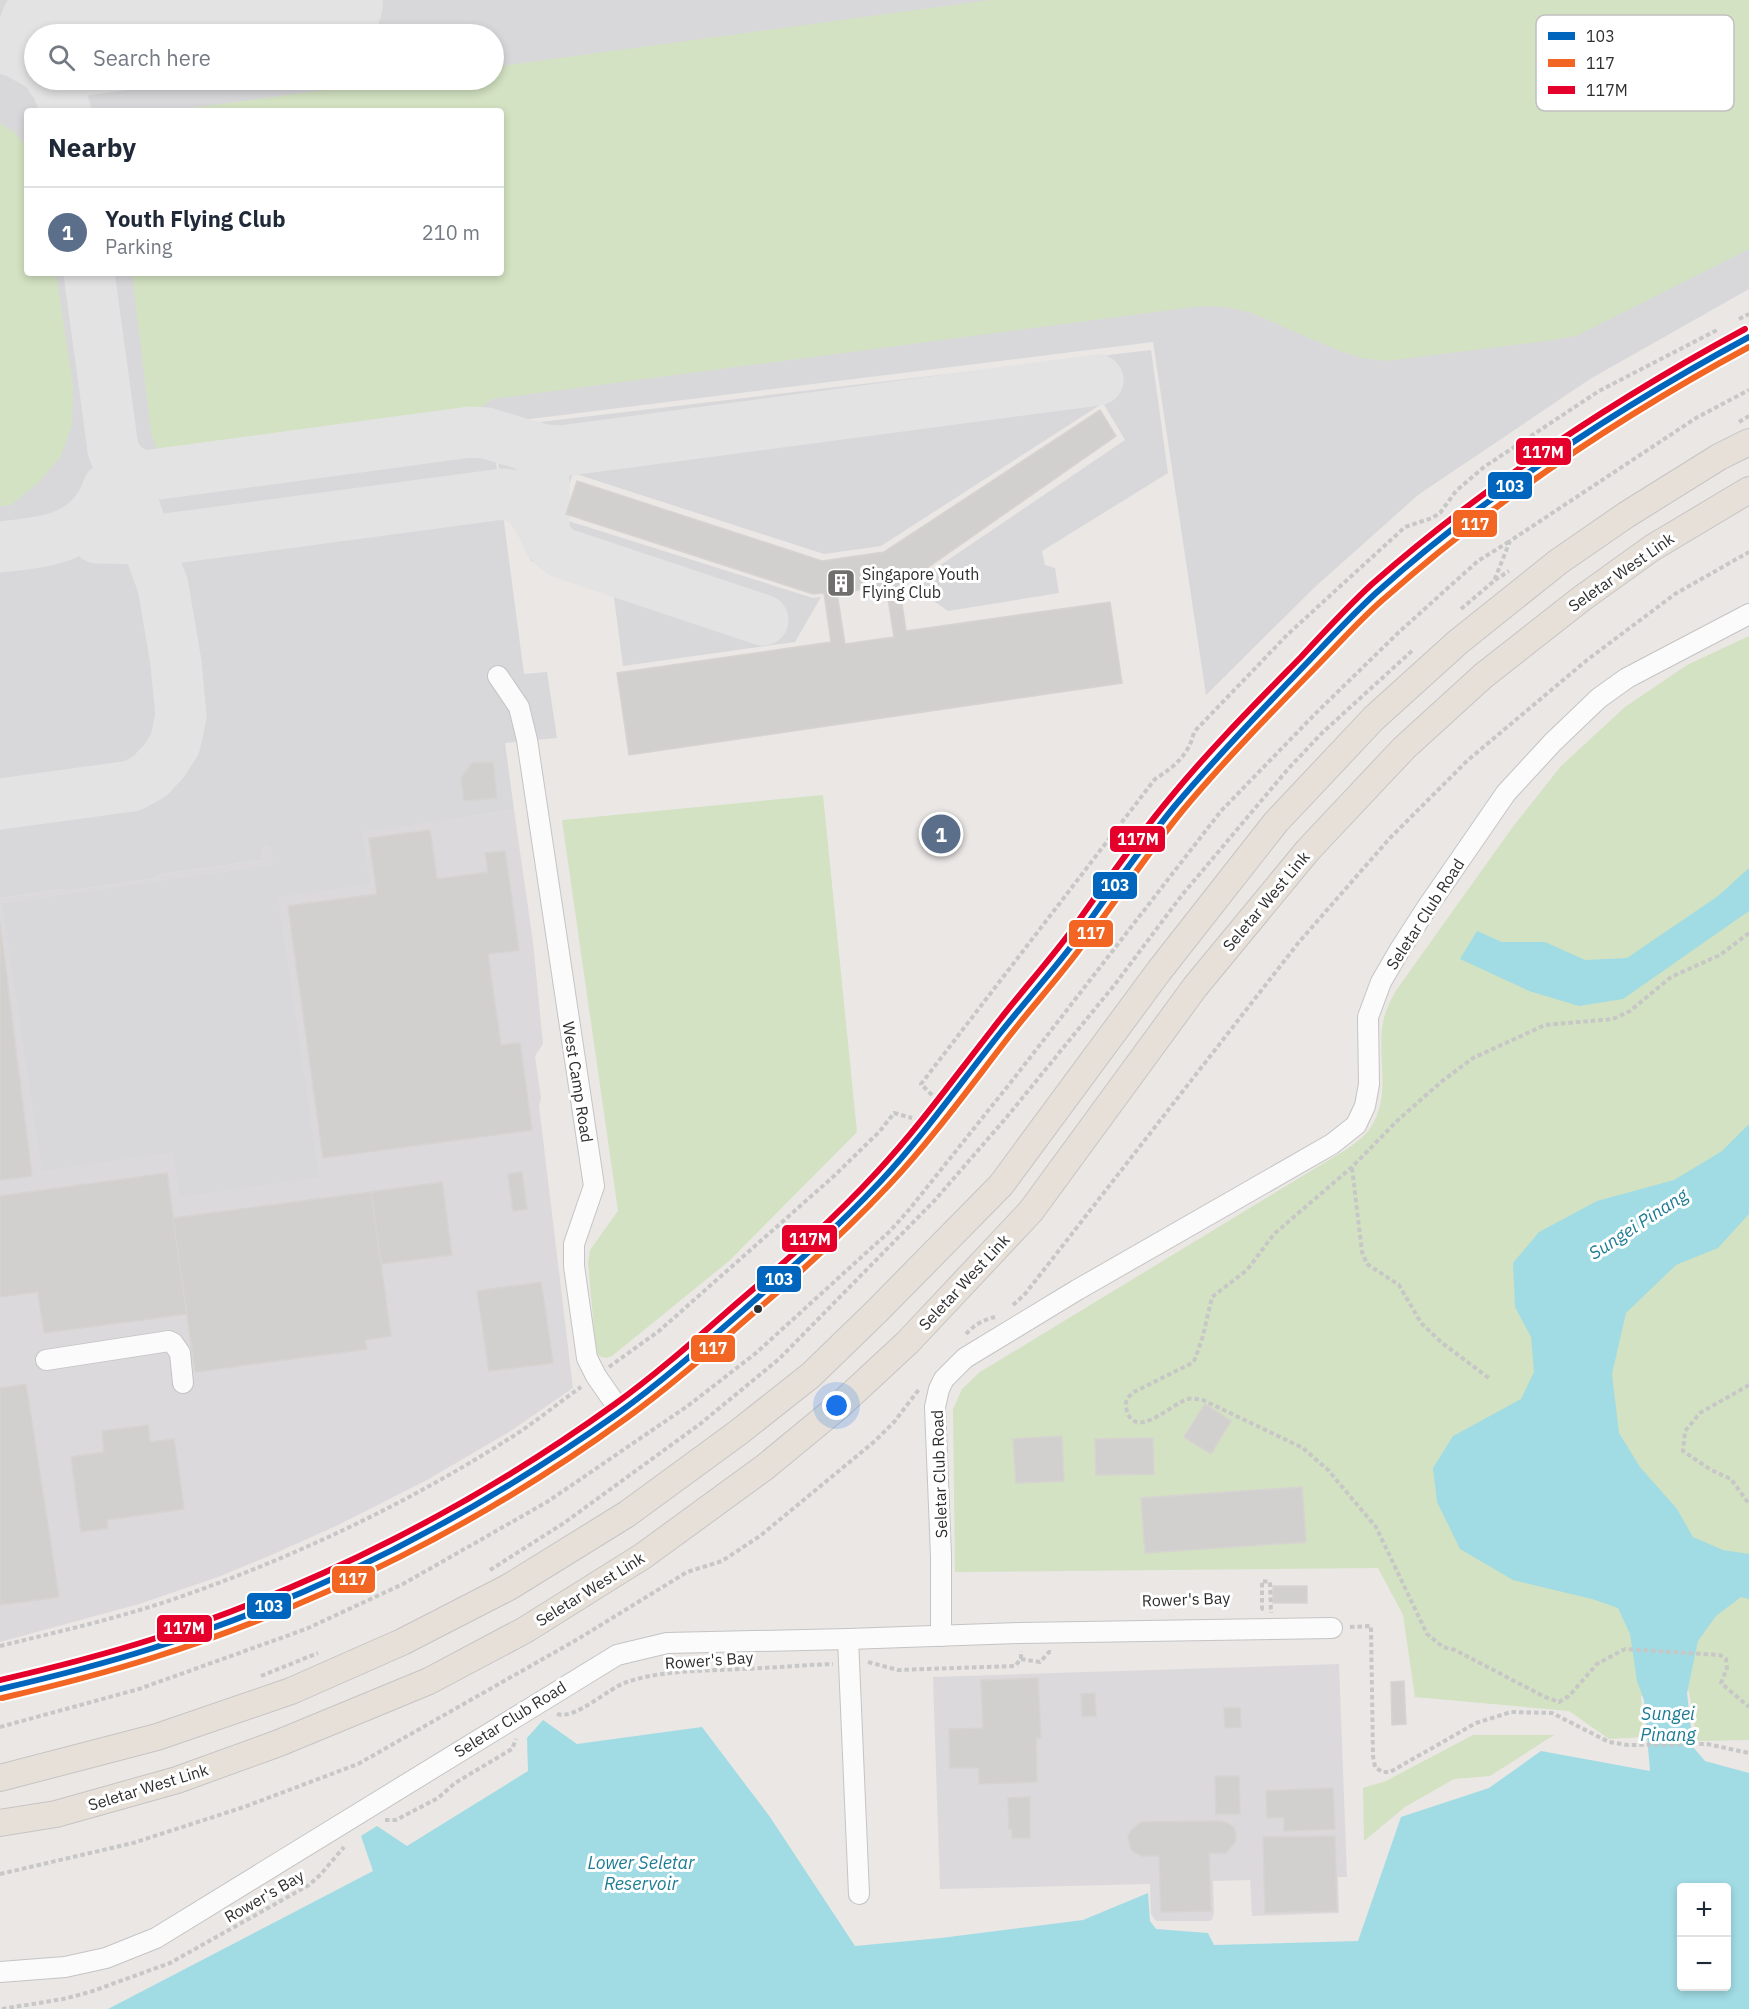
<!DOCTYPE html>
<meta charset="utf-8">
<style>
body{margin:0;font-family:"IBM Plex Sans",sans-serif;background:#f2f2f3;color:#1f2937}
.controls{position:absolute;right:18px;bottom:18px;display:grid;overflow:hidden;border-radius:6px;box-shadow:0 3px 9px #0003}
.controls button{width:54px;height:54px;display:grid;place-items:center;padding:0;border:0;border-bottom:2px solid #e0e1e3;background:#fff;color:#1f2937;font:30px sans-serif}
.you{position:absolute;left:837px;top:1406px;width:21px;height:21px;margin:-15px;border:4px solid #fff;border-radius:50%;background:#1a73e8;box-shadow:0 0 0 9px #1a73e833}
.badge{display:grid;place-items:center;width:39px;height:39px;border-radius:50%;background:#2563eb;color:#fff;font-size:20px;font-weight:700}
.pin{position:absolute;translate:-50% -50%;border:3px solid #fff;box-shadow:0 2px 6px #0006}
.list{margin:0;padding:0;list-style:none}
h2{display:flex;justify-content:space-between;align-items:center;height:78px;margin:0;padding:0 24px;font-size:26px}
h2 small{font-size:20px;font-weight:400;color:#747a83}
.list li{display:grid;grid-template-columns:39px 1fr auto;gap:18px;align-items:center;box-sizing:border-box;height:90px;padding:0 24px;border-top:2px solid #e0e1e3}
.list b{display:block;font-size:22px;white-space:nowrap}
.list p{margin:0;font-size:20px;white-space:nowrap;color:#747a83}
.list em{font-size:20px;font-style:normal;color:#747a83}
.icon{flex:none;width:33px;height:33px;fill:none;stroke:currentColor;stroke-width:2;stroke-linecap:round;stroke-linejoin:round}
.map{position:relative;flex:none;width:1749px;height:2009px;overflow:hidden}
.search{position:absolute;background:#fff;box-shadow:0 3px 9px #0003;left:24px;top:24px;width:480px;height:66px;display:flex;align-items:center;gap:15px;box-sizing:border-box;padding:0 21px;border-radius:33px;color:#747a83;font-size:22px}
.panel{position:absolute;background:#fff;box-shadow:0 3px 9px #0003;left:24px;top:108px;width:480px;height:168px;border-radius:6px}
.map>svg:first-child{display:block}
.industrial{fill:#dbd9db}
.airport{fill:#d8d8db;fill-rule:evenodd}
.green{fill:#d3e2c2}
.water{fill:#a1dce4;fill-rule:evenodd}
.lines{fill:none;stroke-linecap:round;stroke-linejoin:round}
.taxiway{stroke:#e4e3e3;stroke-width:51}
.runway{stroke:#e4e3e3;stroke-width:128}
.building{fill:#d2d0ce;stroke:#d6d3d1;stroke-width:1.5;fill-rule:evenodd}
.minor-casing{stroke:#c5c4c5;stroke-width:22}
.major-casing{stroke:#c6c4c4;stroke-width:28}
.path{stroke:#c7c7c7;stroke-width:4;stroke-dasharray:4.5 3;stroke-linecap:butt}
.minor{stroke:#fcfbfb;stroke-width:20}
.major{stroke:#e6e0d8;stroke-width:26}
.bus-1-casing{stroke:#fff;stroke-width:10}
.bus-2-casing{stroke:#fff;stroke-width:10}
.bus-3-casing{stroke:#fff;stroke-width:10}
.bus-1{stroke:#0065bd;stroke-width:6}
.bus-2{stroke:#f26522;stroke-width:6}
.bus-3{stroke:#e4002b;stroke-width:6}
.bus-dot{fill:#2e2e2e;stroke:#fff;stroke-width:2}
.labels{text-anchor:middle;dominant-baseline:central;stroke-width:6;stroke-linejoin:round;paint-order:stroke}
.street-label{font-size:16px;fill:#2e2e2e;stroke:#fff}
.poi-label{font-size:16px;fill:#2e2e2e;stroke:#fff;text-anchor:start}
.water-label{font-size:18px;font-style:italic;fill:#1d7c93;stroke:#fff}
.key{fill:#fff;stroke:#c0c0c0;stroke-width:1.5}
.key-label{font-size:16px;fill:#2e2e2e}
.line-badge{stroke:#fff;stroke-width:2}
.badge-label{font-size:16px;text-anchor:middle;font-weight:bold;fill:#fff}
</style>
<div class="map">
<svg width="1749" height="2009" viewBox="0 0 1749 2009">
<rect width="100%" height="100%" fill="#eae7e5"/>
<!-- industrial -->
<g class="industrial">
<polygon points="514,810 533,942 543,1044 535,1056 541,1098 539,1106 573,1388 509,1432 427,1480 336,1526 269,1556 218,1577 139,1604 0,1642 0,898 63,889 67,891 157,878 161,874 263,860 262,853 265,845"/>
<polygon points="1339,1664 1347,1877 1338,1877 1339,1913 1252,1916 1250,1880 1213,1881 1214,1913 1212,1920 1209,1921 1156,1921 1151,1914 1150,1884 940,1889 933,1677"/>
</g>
<!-- airport -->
<g class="airport">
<path d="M0,0H1749V289L1590,379L1418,495L1315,587L1206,695L1153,342L498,423L492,431L524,674L547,672L557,738L505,743L514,810L362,832L370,884L278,897L319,1177L180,1197L173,1152L42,1171L2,904L273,865L271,845H265L262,853L263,860L161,874L157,878L67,891L63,889L0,898ZM34,34H494V80H34ZM27,111H501V273H27Z"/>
<polygon points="1151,350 1168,473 1042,551 1045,565 1055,568 1059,593 948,611 911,585 1125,440 1103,403 881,546 824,554 573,473 559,518 813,598 821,597 795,642 623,666 613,590 531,561 519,527 505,515 494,433 498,427"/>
</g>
<!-- green -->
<g class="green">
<polygon points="990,0 1749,0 1749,249 1576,336 1547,341 1386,361 1362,358 1340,351 1249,312 1225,307 1202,306 492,399 470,417 178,457 163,455 156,446 151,432 132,273 501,273 501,111 168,111 399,80 494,80 494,67"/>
<polygon points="0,123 15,133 27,147 27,273 56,273 73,387 72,424 61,456 39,482 11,505 0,506"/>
<path d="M1749,636V1740L1697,1741L1689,1691L1641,1696L1643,1737L1609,1739L1569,1711L1415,1697L1403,1615L1378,1568L955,1572L953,1409L962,1389L980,1372L1347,1149C1355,1143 1366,1136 1371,1127C1393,1092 1375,1054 1384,1018C1386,1009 1391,1000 1395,992L1512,828L1561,766L1625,707L1687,665Z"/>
<polygon points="823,795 857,1132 729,1261 612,1356 606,1358 599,1356 596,1351 588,1263 590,1250 618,1211 562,820"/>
<polygon points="1473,1735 1554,1735 1490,1776 1454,1779 1405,1807 1364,1841 1363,1788 1386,1781"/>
</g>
<!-- water -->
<g class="water">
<polygon points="1749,868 1749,911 1623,999 1579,1006 1529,991 1460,959 1477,931 1502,942 1545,942 1585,960 1627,958 1718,896"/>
<path d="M1749,1124V1214L1718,1248L1676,1265L1626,1313L1612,1374L1619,1433L1640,1467L1677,1509L1693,1537L1723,1550L1749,1554V1599L1741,1597L1716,1616L1698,1641L1687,1693L1693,1747L1705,1761L1749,1773V2009H108L373,1871L361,1836L377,1826L407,1846L528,1771L527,1738L543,1720L577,1744L702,1727L770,1817L855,1946L941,1938L1083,1920L1148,1893L1150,1921L1156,1929L1208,1933L1214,1945L1358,1941L1401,1817L1489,1788L1541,1751L1650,1771L1644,1700L1637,1681L1630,1634L1618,1608L1592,1599L1513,1580L1460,1549L1437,1502L1433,1468L1453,1436L1521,1399L1534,1372L1531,1337L1515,1307L1513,1263L1539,1232L1597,1201L1674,1180L1722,1151ZM1682,1888H1726V1986H1682Z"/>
</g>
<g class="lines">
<!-- taxiway -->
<g class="taxiway">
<polyline points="108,34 119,27"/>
<polyline points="0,47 16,52 34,62"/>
<polyline points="52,80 56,84 66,111"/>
<polyline points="526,445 545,450 561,451 1098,380"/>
<path d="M113,449C120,464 127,471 144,476L470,432L486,433L526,445L539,455L544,466V530C547,541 553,547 562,553L763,620"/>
<path d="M97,538L166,539L503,494C523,495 536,513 544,530"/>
<path d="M0,547C45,542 91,539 108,488"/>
<polyline points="0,804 132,786 150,776 164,761 175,744 181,716 176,663 163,586 113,449 89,273"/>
</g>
<!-- runway -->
<polyline class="runway" points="62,34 319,0"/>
</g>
<!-- building -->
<g class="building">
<path d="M1100,410L1116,436L907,582L899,584L906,631L1110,602L1122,683L629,755L617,673L831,642L824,593L813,594L566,514L577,481L822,561L884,552ZM886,586L894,637L845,644L837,593Z"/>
<polygon points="493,762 497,798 464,801 461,778 472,763"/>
<polygon points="430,830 437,879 488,872 485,853 505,851 519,950 488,954 501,1045 520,1043 532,1130 323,1158 288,906 377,894 369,838"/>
<polygon points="0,923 32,1176 0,1180"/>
<polygon points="522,1172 527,1209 513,1211 508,1174"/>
<polygon points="167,1173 187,1314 44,1333 38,1292 0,1297 0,1196"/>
<polygon points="442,1182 452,1255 381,1264 371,1192"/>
<polygon points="371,1192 391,1336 365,1340 367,1349 195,1372 173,1218"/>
<polygon points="541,1282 553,1363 489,1371 477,1291"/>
<polygon points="26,1384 59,1597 0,1605 0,1388"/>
<polygon points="1205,1404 1231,1421 1211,1454 1184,1437"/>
<polygon points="148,1425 150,1442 174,1439 184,1509 107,1520 108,1528 81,1532 71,1457 104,1452 102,1431"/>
<polygon points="1062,1436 1064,1481 1016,1483 1013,1439"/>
<polygon points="1153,1438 1154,1474 1096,1475 1095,1439"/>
<polygon points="1302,1487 1306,1542 1145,1553 1141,1498"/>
<rect x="1273" y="1586" width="34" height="17"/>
<polygon points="1038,1678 1041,1738 1036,1738 1037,1782 979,1784 979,1768 950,1768 949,1729 983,1728 981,1680"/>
<polygon points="1404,1681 1406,1724 1392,1725 1391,1682"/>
<polygon points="1095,1693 1096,1716 1082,1716 1081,1694"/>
<polygon points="1224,1708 1240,1708 1241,1727 1225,1728"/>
<polygon points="1215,1776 1239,1776 1240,1814 1216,1814"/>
<polygon points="1333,1788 1335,1829 1284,1831 1284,1817 1267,1818 1266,1791"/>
<polygon points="1030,1797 1030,1838 1012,1838 1012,1828 1009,1829 1008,1798"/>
<polygon points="1221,1821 1229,1824 1234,1828 1236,1834 1235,1842 1226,1853 1209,1853 1211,1911 1161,1912 1159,1856 1142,1856 1136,1853 1131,1849 1128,1837 1130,1832 1141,1822"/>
<polygon points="1335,1836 1337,1911 1265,1913 1263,1837"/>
</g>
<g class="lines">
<!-- minor casing -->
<g class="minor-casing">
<g id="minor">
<polyline points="498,676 519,707 527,740 594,1186 574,1244 574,1266 587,1358 596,1376 621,1412"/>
<polyline points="46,1360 169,1341 173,1343 180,1353 183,1383"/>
<polyline points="941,1636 941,1556 935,1407 939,1389 944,1379 965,1358 1077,1290 1332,1144 1356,1125 1365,1106 1369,1084 1368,1017 1381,982 1399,951 1426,909 1506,793 1553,742 1599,698 1627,678 1749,614"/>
<polyline points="848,1639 859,1894"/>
<path d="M0,1689C29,1682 59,1676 88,1668C273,1617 461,1526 617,1414C663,1381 705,1343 748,1306C794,1266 839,1226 880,1182C925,1135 962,1083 1001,1032C1020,1009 1041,986 1059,962C1098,911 1133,857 1174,807C1217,755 1265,706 1312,658C1333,636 1354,613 1376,593C1486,496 1619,404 1749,337"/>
<polyline points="0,1972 65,1967 106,1958 156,1938 617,1655 667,1643 848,1639 1020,1633 1332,1628"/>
</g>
</g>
<!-- major casing -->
<g class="major-casing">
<g id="major">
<polyline points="0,1778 157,1737 291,1691 402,1642 509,1587 627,1514 739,1432 811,1375 877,1311 1001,1185 1159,971 1276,822 1374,718 1458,642 1558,562 1626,515 1719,457 1749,442"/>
<polyline points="0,1823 56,1814 177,1780 279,1743 429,1681 525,1630 643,1556 765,1467 839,1406 908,1342 1031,1211 1195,987 1308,850 1404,748 1483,676 1581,599 1652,548 1749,490"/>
</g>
</g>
<!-- path -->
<g class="path">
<polyline points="1739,319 1749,314"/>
<polyline points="1739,422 1749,416"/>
<polyline points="1495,580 1509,571"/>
<polyline points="1461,609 1494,581 1510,541 1696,418 1749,390"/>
<path d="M1749,933L1720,955L1671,977L1630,1011L1613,1019L1545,1025L1473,1058L1441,1082L1398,1120L1352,1167L1274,1234L1247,1270L1212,1297L1203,1336L1195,1359L1192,1363L1134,1392C1129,1396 1125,1400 1126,1407C1133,1444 1172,1403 1188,1399C1193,1398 1198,1399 1203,1400L1303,1448L1328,1470L1376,1527L1427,1634L1443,1647L1455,1650L1545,1697L1559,1702L1569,1696L1597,1664L1625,1649L1720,1655L1726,1659L1727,1668L1721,1683L1749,1707"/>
<path d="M932,1095L921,1084L1155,779C1174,767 1189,755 1194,732L1287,635L1405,527L1432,518L1440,513L1456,491L1484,467L1599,391L1719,329"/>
<polyline points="1352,1168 1362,1252 1367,1264 1399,1285 1421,1323 1441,1342 1490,1379"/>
<polyline points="1013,1305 1025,1294 1299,942 1390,838 1468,760 1587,660 1675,594 1749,552"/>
<path d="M966,1334C974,1325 983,1320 995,1317"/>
<polyline points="609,1367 659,1331 834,1176 880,1131 894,1113 912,1118"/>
<polyline points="1749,1385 1700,1413 1685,1431 1683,1451 1711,1470 1731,1479 1749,1504"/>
<polyline points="490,1570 564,1523 700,1424 779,1359 935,1200 1006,1118 1116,983 1182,895 1288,769 1322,733 1414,649"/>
<polyline points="1261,1609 1262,1609 1262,1581 1270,1582 1271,1613"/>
<polyline points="1350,1627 1371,1626 1373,1756 1375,1767 1382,1772 1390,1772 1476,1723 1511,1712 1552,1713 1609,1742 1628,1745 1707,1744 1749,1753"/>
<path d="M0,1646C57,1632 115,1619 171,1600C288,1560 403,1506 507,1440C533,1424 557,1404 581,1387"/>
<polyline points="1021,1659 1040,1662 1049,1652 1052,1652"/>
<polyline points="868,1662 898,1670 1015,1666 1021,1659 1021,1651"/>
<polyline points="261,1676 318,1653"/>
<path d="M557,1714C576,1720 608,1688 627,1682C663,1670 703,1671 741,1669C772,1668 802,1665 833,1664"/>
<polyline points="0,1727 139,1689 306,1629 403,1584 547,1502 689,1405 756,1353 890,1231 908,1211 1015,1077 1221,811 1316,713 1400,631 1478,561 1510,541"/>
<polyline points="385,1820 396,1820 438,1798 455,1783 512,1749 516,1739"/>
<polyline points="0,1874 133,1843 244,1807 358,1764 578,1639 687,1572 722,1561 760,1536 875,1441 894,1422 920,1388"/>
<polyline points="2,2009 63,1999 90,1992 170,1963 309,1885 321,1874 344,1847"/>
</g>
<!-- minor -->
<use href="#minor" class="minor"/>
<!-- major -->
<use href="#major" class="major"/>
<!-- bus-1 casing -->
<g class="bus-1-casing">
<path id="bus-1" d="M0,1689C52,1677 103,1664 153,1648C318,1596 476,1514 617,1414C660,1383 700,1348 740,1313C788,1271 836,1229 880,1182C924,1135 961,1082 1001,1032C1025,1002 1050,974 1073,944C1106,898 1138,851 1174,807C1215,758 1260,712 1304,666C1328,641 1351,616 1376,593C1489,492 1616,409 1749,337"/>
</g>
<!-- bus-2 casing -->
<g class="bus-2-casing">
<path id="bus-2" d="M2,1698C54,1686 105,1673 155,1657C323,1604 486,1521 628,1417C671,1386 710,1351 750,1316C799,1274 846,1231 890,1184C931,1140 967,1091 1004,1043C1029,1010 1057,980 1082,946C1116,901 1147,854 1183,810C1224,761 1269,715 1314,669C1338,645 1360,619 1386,597C1497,499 1619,417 1749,347"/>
</g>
<!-- bus-3 casing -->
<g class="bus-3-casing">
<path id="bus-3" d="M0,1680C52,1668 103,1655 153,1639C317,1586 475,1505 615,1404C658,1373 697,1338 737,1303C786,1261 834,1219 877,1172C919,1127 954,1078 991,1031C1016,998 1044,967 1069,934C1102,888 1134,841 1170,798C1211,748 1256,703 1301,657C1324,632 1347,607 1372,584C1486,484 1612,401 1745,329"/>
</g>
<!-- bus-1 -->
<use href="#bus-1" class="bus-1"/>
<!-- bus-2 -->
<use href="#bus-2" class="bus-2"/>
<!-- bus-3 -->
<use href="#bus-3" class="bus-3"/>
</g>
<!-- icons -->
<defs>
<g id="building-square" transform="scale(1.5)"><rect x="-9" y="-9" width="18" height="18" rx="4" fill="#706f6e" stroke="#fff"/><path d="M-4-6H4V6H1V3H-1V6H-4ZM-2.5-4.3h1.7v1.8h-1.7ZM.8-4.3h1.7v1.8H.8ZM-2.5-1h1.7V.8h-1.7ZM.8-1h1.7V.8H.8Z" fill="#fff"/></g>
</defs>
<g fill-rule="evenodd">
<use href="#building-square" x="841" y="583"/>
</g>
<!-- markers -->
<circle class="bus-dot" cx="758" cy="1309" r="5"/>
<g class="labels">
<!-- street labels -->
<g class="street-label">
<text transform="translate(1621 572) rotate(-35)">Seletar West Link</text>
<text transform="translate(1266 901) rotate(-50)">Seletar West Link</text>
<text transform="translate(1425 914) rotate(-57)">Seletar Club Road</text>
<text transform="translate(578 1082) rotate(81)">West Camp Road</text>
<text transform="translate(964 1282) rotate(-47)">Seletar West Link</text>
<text transform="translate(939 1474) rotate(-92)">Seletar Club Road</text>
<text transform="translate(590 1589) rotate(-32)">Seletar West Link</text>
<text transform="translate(1186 1599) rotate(-2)">Rower's Bay</text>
<text transform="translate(709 1660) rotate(-4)">Rower's Bay</text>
<text transform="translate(510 1719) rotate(-32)">Seletar Club Road</text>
<text transform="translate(148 1787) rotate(-17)">Seletar West Link</text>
<text transform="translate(264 1896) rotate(-30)">Rower's Bay</text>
</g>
<!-- poi labels -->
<g class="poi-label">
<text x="862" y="574">Singapore Youth<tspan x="862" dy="18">Flying Club</tspan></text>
</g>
<!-- water labels -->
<g class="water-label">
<text transform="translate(1638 1224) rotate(-33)">Sungei Pinang</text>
<text x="1668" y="1713">Sungei<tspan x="1668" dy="21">Pinang</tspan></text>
<text x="641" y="1862">Lower Seletar<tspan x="641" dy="21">Reservoir</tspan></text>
</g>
</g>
<!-- legend -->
<rect x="1536" y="15" width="198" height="96" rx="9" class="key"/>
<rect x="1548" y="32" width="27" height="8" fill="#0065bd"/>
<rect x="1548" y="59" width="27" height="8" fill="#f26522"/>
<rect x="1548" y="86" width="27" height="8" fill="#e4002b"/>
<g class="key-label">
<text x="1586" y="42">103</text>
<text x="1586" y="69">117</text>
<text x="1586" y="96">117M</text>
</g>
<g class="line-badge">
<rect x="1515" y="437" width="57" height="29" rx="6" fill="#e4002b"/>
<rect x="1487" y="471" width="46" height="29" rx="6" fill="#0065bd"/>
<rect x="1452" y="509" width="46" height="29" rx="6" fill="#f26522"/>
<rect x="1109" y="825" width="57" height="28" rx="6" fill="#e4002b"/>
<rect x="1092" y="871" width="46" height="29" rx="6" fill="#0065bd"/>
<rect x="1068" y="919" width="46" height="29" rx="6" fill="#f26522"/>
<rect x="781" y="1224" width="57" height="29" rx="6" fill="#e4002b"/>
<rect x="756" y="1265" width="46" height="28" rx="6" fill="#0065bd"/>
<rect x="690" y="1334" width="46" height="29" rx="6" fill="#f26522"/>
<rect x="331" y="1565" width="45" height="29" rx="6" fill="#f26522"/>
<rect x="246" y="1592" width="46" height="28" rx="6" fill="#0065bd"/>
<rect x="156" y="1614" width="57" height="29" rx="6" fill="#e4002b"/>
</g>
<g class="badge-label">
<text x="1543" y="458">117M</text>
<text x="1510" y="492">103</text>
<text x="1475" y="530">117</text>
<text x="1138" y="845">117M</text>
<text x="1115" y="891">103</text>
<text x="1091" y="939">117</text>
<text x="810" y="1245">117M</text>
<text x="779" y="1285">103</text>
<text x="713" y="1354">117</text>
<text x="353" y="1585">117</text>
<text x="269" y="1612">103</text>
<text x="184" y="1634">117M</text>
</g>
</svg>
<div class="controls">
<button>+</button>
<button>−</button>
</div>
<div class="you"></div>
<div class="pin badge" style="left:941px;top:834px;background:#5c6f8a">1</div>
<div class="search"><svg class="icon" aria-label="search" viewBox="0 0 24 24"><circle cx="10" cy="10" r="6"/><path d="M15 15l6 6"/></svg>Search here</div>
<section class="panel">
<h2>Nearby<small></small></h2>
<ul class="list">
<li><span class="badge" style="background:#5c6f8a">1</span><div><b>Youth Flying Club</b><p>Parking</p></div><em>210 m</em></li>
</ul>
</section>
</div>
